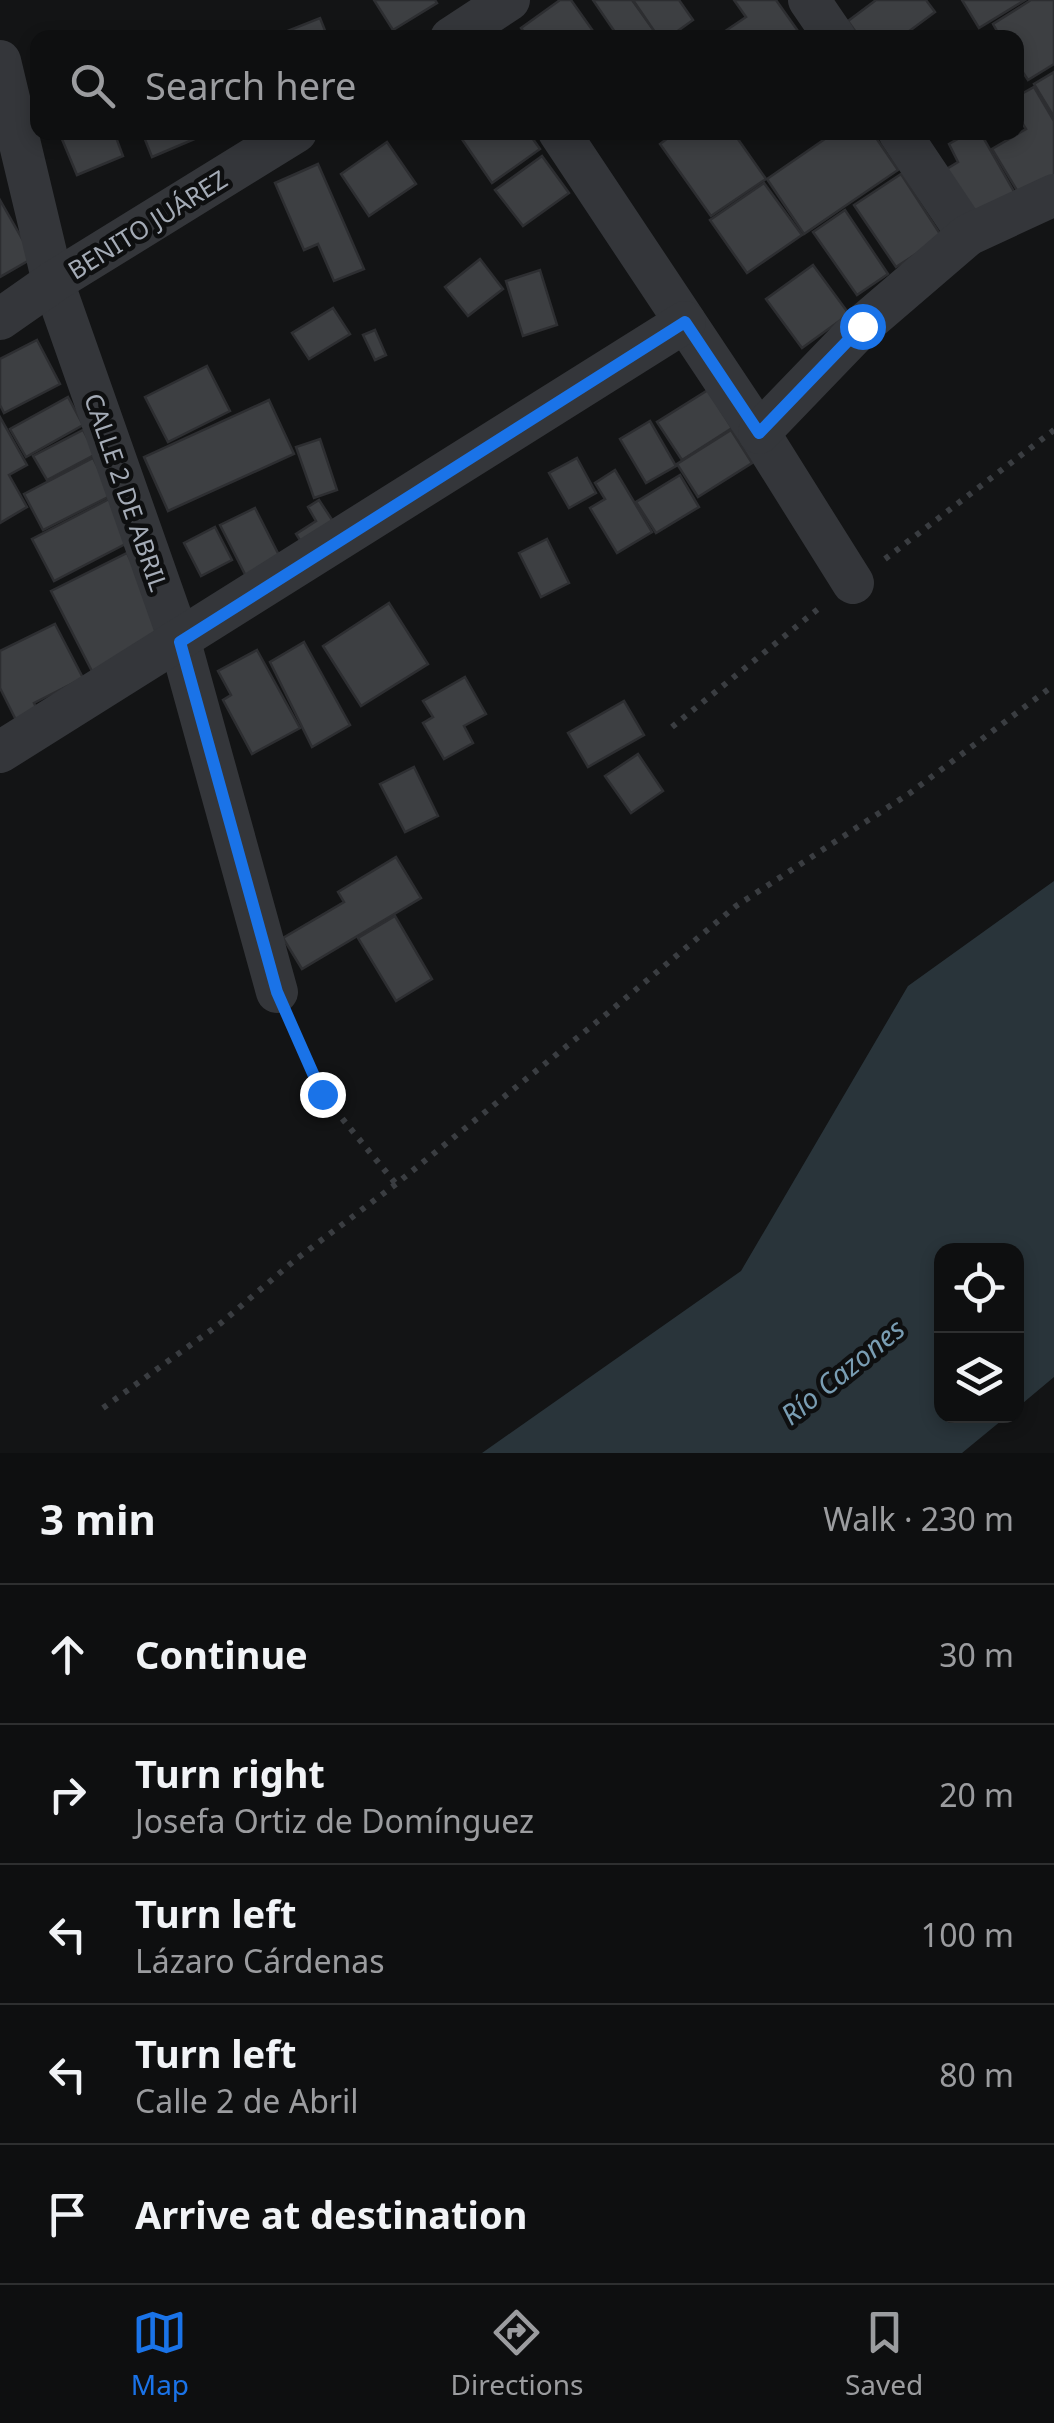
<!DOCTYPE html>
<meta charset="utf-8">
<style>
body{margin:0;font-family:"Noto Sans",sans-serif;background:#1c1d1e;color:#f1f3f6}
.controls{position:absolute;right:30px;bottom:30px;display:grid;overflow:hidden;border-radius:20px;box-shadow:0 5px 15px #0003}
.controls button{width:90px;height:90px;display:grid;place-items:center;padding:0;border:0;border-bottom:2px solid #2e2f30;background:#0e0f10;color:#f1f3f6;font:50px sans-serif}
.stop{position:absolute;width:30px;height:30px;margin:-22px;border:8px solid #1a73e8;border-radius:50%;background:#fff}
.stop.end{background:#1a73e8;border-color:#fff;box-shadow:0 2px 10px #0008}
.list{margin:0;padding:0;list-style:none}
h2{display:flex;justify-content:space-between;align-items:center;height:130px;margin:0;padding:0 40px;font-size:42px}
h2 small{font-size:32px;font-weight:400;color:#9b9c9f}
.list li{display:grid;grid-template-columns:65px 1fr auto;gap:30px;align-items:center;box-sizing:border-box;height:140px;padding:0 40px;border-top:2px solid #2e2f30}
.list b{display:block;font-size:38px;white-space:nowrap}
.list p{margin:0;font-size:32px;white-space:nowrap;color:#9b9c9f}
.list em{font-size:32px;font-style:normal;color:#9b9c9f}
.icon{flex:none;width:55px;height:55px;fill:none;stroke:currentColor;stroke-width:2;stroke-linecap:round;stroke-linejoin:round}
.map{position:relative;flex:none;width:1054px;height:1453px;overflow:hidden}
.search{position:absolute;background:#0e0f10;box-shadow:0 5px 15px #0003;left:30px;right:30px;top:30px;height:110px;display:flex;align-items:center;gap:25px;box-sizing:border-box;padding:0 35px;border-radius:20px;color:#9b9c9f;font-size:38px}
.sheet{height:830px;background:#0e0f10}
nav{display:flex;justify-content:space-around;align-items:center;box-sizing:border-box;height:140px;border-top:2px solid #2e2f30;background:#0e0f10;font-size:28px;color:#9b9c9f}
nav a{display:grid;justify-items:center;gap:5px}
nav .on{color:#1a73e8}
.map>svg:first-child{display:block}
.water{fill:#29343a}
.building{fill:#3d3f42;stroke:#2d2e31;stroke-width:2.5}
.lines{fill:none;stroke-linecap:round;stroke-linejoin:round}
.path{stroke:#3a3d41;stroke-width:6;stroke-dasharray:5 8;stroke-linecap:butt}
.minor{stroke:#34363a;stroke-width:42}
.route{stroke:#1a73e8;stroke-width:12}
.labels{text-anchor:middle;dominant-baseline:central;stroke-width:9;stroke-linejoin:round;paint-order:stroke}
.street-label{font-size:25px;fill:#a4abb6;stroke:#0e0f10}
.water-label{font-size:28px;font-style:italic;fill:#799db3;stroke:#0e0f10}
</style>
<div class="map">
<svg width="1054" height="1453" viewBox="0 0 1054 1453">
<rect width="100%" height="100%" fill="#131415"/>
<!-- water -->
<polygon class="water" points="1054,881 1054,1377 1017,1408 1016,1250 942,1250 942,1416 1007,1416 962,1453 482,1453 741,1271 908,986"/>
<!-- building -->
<g class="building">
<polygon points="374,0 435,0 437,3 393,30"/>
<polygon points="560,0 571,0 598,38 528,38 521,28"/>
<polygon points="593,0 632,0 655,32 648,38 619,38"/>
<polygon points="633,0 679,0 693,20 668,38 659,38"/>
<polygon points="734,0 776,0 803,38 715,38 746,17"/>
<polygon points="876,0 926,0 935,12 900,38 860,38 848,21"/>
<polygon points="962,0 1025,0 979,28"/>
<polygon points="1031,0 1054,0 1054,64 1028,80 1016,62 1016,38 1001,38 993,24"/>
<polygon points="320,18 328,38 287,38 285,32"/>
<polygon points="1054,72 1054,117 1034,84"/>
<polygon points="1034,87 1054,121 1054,178 1021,197 992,149 1026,129 1016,113 1016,97"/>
<polygon points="59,132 114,132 123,156 77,175"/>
<polygon points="142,132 203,132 204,135 152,157"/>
<polygon points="457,132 528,132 540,149 492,183"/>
<polygon points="676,132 733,132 766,179 711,216 660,144"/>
<polygon points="835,132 872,132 898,170 804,234 767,179"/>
<polygon points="970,132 980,132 1020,202 977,226 945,170 958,162 949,144"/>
<polygon points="387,142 416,184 369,216 341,174"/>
<polygon points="542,156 569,193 523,226 495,190"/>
<polygon points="318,164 364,269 334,281 318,244 304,250 275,183"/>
<polygon points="901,174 942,237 896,267 854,205"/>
<polygon points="764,183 802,235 747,273 710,220"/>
<polygon points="0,200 33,258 0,277"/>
<polygon points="845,210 888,274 857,295 813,232"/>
<polygon points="480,259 503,289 468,316 445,287"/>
<polygon points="813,265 849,314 802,348 766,299"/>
<polygon points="540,270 557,325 523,336 506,281"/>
<polygon points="333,308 350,334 309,359 292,333"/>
<polygon points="375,330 386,355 375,360 363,335"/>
<polygon points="37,340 60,384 4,413 0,405 0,359"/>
<polygon points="207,366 230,411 168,442 145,397"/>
<polygon points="708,390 732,428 682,460 657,422"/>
<polygon points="68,397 83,425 26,457 10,429"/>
<polygon points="269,400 294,454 168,511 144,457"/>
<polygon points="0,417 27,465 9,475 27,507 0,523"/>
<polygon points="650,421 676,466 646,483 620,439"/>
<polygon points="83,430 96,454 47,480 33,456"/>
<polygon points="731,430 752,463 698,497 677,464"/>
<polygon points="320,439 337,490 314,498 296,447"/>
<polygon points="93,458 112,495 43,530 24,494"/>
<polygon points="577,458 596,493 569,508 549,473"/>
<polygon points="615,470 652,532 617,553 590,508 605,499 595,483"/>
<polygon points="680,475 699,507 656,533 636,502"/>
<polygon points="111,498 133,540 54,581 32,539"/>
<polygon points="319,500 340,532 308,553 296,534 316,521 308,507"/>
<polygon points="255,508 286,569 251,586 220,525"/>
<polygon points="215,527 232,560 201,576 184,543"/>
<polygon points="547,539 569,583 541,597 519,553"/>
<polygon points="127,553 171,642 96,679 51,591"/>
<polygon points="389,603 428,664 361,706 323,646"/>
<polygon points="55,624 83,678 34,703 39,713 18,724 0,688 0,651"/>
<polygon points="304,642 350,725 312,747 270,662"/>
<polygon points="257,650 300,728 252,754 223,700 231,695 218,671"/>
<polygon points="465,677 486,714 464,726 473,743 444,759 423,723 433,717 423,701"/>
<polygon points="624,701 644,735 588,767 568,733"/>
<polygon points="638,754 663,791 631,813 605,776"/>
<polygon points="414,767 438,816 405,832 380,784"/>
<polygon points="396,857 421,898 302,969 283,938 344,902 338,892"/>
<polygon points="395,916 432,979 396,1001 358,938"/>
</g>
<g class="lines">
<!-- path -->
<g class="path">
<polyline points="885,559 1054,430"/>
<polyline points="672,727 823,605"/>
<polyline points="293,1028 322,1094 396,1184"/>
<polyline points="103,1408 221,1323 295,1260 396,1184 609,1012 736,906 910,793 1054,685"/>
</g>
<!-- minor -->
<g class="minor">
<polyline points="809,0 835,38"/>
<polyline points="451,38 509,0"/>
<polyline points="0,61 53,282 180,642 277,992"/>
<polyline points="559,132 759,433 853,583"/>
<polyline points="899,132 968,235"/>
<polyline points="0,319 53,282 296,132"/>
<polyline points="759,433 862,326 968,235 1054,195"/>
<polyline points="0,752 685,322"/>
</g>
</g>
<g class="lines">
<!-- route -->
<polyline class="route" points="322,1094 277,992 180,642 685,322 759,433 862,326"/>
</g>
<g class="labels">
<!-- street labels -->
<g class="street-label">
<text transform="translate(147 224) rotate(-32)">BENITO JUÁREZ</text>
<text transform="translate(127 492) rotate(71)">CALLE 2 DE ABRIL</text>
</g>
<!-- water labels -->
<g class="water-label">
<text transform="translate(842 1371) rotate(-39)">Río Cazones</text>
</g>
</g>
</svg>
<div class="controls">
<button><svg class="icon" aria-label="locate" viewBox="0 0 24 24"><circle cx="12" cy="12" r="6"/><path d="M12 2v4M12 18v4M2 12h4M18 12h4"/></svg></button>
<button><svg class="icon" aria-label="layers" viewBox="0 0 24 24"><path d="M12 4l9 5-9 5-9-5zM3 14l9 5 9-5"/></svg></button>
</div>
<div class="stop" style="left:862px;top:326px"></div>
<div class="stop end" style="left:322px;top:1094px"></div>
<div class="search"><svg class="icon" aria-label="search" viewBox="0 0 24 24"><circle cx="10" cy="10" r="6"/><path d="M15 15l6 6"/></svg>Search here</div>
</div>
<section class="sheet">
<h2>3 min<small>Walk · 230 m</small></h2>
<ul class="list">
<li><svg class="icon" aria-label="ahead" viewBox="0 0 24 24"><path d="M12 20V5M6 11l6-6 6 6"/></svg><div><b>Continue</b></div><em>30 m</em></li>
<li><svg class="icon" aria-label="right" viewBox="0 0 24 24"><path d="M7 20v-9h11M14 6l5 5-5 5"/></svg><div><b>Turn right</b><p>Josefa Ortiz de Domínguez</p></div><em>20 m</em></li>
<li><svg class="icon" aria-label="left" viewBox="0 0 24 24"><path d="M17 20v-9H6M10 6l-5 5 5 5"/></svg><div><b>Turn left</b><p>Lázaro Cárdenas</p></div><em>100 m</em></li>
<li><svg class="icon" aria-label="left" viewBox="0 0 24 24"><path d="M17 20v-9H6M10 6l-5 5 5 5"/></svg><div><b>Turn left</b><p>Calle 2 de Abril</p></div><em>80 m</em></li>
<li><svg class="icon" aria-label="arrive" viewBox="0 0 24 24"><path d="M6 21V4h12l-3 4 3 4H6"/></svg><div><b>Arrive at destination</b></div></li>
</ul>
</section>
<nav>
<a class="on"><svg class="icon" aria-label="map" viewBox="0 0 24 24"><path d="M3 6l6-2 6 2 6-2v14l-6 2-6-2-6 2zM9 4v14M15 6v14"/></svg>Map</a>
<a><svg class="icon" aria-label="directions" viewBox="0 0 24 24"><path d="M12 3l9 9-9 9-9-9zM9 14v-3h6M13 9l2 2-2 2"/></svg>Directions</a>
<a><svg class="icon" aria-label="saved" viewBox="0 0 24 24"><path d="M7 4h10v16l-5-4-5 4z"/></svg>Saved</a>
</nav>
